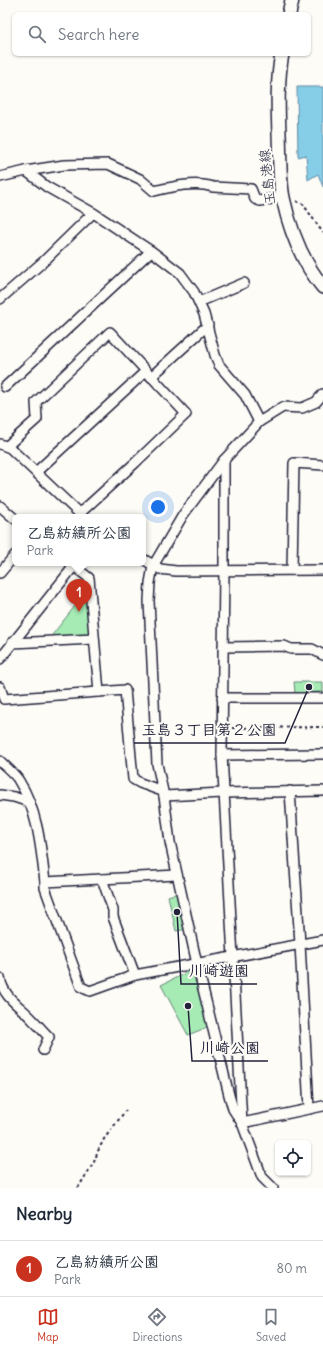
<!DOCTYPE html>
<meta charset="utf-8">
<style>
body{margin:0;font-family:Delius,"Klee One",sans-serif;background:#f6f6f7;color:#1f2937}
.controls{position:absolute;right:12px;bottom:12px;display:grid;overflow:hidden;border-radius:6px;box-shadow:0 1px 3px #0004}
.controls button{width:36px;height:36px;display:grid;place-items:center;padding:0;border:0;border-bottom:1px solid #e0e1e3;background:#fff;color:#1f2937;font:20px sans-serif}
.you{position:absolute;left:158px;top:507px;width:14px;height:14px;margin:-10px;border:3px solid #fff;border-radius:50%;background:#1a73e8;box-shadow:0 0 0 6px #1a73e833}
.badge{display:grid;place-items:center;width:26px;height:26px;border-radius:50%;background:#c8321e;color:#fff;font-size:13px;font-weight:700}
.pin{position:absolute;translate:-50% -33px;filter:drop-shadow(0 1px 2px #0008)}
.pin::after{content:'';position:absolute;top:21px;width:14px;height:12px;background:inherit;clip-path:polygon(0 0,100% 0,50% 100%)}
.popup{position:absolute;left:12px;top:514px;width:134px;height:52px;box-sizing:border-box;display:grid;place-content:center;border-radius:6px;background:#fff;filter:drop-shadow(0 1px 3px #0005);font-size:13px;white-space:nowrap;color:#747a83}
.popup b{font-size:15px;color:#1f2937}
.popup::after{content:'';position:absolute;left:50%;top:100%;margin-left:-8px;border:8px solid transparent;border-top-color:#fff}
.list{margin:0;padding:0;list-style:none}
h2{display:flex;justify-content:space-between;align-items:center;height:52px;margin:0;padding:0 16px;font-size:17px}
h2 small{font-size:13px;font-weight:400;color:#747a83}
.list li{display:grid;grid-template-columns:26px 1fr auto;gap:12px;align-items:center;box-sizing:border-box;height:56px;padding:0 16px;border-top:1px solid #e0e1e3}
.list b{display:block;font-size:15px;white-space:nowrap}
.list p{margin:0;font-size:13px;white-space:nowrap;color:#747a83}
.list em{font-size:13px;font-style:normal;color:#747a83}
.icon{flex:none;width:22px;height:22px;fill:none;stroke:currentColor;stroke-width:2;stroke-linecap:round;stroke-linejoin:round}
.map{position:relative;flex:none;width:323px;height:1188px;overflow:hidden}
.search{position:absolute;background:#fff;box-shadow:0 1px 3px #0004;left:12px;right:12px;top:12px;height:44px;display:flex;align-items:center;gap:10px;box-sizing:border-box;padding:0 14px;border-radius:6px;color:#747a83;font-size:15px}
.sheet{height:108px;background:#fff}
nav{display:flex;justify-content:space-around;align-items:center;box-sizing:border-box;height:56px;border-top:1px solid #e0e1e3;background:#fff;font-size:11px;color:#747a83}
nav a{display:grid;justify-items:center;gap:2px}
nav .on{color:#c8321e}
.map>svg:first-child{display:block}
.green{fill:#a6eab4;stroke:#648678}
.water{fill:#86cde7;stroke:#5e89a2}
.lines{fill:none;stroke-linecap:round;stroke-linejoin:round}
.street-casing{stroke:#22223b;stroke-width:12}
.secondary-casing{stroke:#22223b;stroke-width:16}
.path{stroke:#22223b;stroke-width:2;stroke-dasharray:3 3;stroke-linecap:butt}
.street{stroke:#fdfcf7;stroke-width:9}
.secondary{stroke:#fdfcf7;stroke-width:13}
.labels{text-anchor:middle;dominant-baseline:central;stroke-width:4;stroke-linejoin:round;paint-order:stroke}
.street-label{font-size:14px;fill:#22223b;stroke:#fdfcf7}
.leader{fill:none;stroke:#22223b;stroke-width:1.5}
.callout-dot{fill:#22223b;stroke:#fdfcf7;stroke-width:1.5}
.callout-label{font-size:15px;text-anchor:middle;font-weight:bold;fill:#22223b;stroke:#fdfcf7;stroke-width:4;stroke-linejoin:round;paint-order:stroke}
</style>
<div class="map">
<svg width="323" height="1188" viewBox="0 0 323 1188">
<rect width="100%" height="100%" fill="#fdfcf7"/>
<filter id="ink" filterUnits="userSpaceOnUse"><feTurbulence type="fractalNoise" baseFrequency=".025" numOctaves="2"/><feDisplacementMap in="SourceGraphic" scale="8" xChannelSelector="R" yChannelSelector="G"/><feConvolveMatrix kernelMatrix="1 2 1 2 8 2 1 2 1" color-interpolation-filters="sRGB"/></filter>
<g filter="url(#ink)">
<!-- green -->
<g class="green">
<polygon points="86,592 90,632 86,636 49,639"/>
<polygon points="294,682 323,682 323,692 295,693"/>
<polygon points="178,893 187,929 176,931 168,896"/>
<polygon points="192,970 198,984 208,1027 188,1035 161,985"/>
</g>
<!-- water -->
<polygon class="water" points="297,87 323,87 323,187 318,174 308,180 306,155 298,157"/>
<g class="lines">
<!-- street casing -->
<g class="street-casing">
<g id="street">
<polyline points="26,171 47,187 95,214 154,253 180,273 194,292 204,314 215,355 219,365 245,395 259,422"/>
<path d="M0,177L26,171L64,165L108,164L140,179L154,191C171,187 195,181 213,187L251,189L255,199L260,201L283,197"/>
<polyline points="0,299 44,261 93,213"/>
<polyline points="199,302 244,283"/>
<polyline points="151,377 208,325"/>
<polyline points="5,387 151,251"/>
<polyline points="0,444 10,448 82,516"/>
<polyline points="7,446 37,419 36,402 110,332 186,414 135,463 79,514"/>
<polyline points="224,460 224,570 222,755 242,1123 262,1177 273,1188"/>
<polyline points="36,472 146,371"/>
<polyline points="0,506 15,519"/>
<polyline points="143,559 160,569 176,571 323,570"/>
<polyline points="70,563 89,578 99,692"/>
<polyline points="292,570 294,463 323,465"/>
<polyline points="0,573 15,555"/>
<polyline points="12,643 94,639"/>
<polyline points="223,647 284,646 291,649 312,649 323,655"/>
<polyline points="0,659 74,566"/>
<polyline points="0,687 4,699 125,690 133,779 140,783 162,791"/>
<polyline points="222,698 323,698"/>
<polyline points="222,755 323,754"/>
<path d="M0,761C5,766 17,776 19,781C38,811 41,848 45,882L177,875"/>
<polyline points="290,791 300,944 309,1109"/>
<polyline points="0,795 14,797 29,802"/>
<polyline points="164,796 223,793 323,791"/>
<polyline points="102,879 113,910 113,917 135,975"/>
<polyline points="45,882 45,888 81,987 90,991 135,975 323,940"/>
<path d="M0,978C3,997 20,1006 32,1019C38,1025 43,1031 49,1037L43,1050"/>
<polyline points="242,1123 233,1109 229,1095 197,964 170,842 164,796 157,764 149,601 150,583 153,566 183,515 224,460 259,422 283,407 302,408 316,402 323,394"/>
<polyline points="242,1123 323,1106"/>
</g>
</g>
<!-- secondary casing -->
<g class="secondary-casing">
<g id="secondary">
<polyline points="289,14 292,0"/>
<path d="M282,54C277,80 278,108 279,134C280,155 279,177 283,198C290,230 302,262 323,287"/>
</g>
</g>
<!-- path -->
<g class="path">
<polyline points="296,201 303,204 323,233"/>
<polyline points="232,728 323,727"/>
<polyline points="78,1188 94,1162 98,1151 104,1139 126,1110"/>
</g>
<!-- street -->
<use href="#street" class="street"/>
<!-- secondary -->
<use href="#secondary" class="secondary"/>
</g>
</g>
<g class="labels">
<!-- street labels -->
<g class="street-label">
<text transform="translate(267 177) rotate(-96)">玉島港線</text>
</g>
</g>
<!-- callouts -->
<path class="leader" d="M309 687L285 743H134M177 912L181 984H257M188 1006L192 1061H268"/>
<g class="callout-dot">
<circle cx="309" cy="687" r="4"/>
<circle cx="177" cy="912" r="4"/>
<circle cx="188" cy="1006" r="4"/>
</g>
<g class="callout-label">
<text x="209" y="735">玉島３丁目第２公園</text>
<text x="219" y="976">川崎遊園</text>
<text x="230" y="1053">川崎公園</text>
</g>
</svg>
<div class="controls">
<button><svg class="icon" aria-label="locate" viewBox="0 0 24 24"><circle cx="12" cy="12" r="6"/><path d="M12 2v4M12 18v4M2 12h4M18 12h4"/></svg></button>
</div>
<div class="you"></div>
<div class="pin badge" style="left:79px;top:612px">1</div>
<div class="popup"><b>乙島紡績所公園</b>Park</div>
<div class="search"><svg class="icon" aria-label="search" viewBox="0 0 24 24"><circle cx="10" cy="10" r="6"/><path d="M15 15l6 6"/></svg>Search here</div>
</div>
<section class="sheet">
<h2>Nearby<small></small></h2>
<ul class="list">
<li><span class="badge">1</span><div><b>乙島紡績所公園</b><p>Park</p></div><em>80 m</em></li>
</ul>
</section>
<nav>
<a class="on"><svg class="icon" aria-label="map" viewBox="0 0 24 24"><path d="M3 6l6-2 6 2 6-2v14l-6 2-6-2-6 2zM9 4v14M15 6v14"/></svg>Map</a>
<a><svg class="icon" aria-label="directions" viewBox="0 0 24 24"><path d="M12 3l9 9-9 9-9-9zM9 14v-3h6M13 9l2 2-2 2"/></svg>Directions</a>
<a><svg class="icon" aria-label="saved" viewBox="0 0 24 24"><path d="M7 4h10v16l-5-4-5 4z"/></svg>Saved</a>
</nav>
